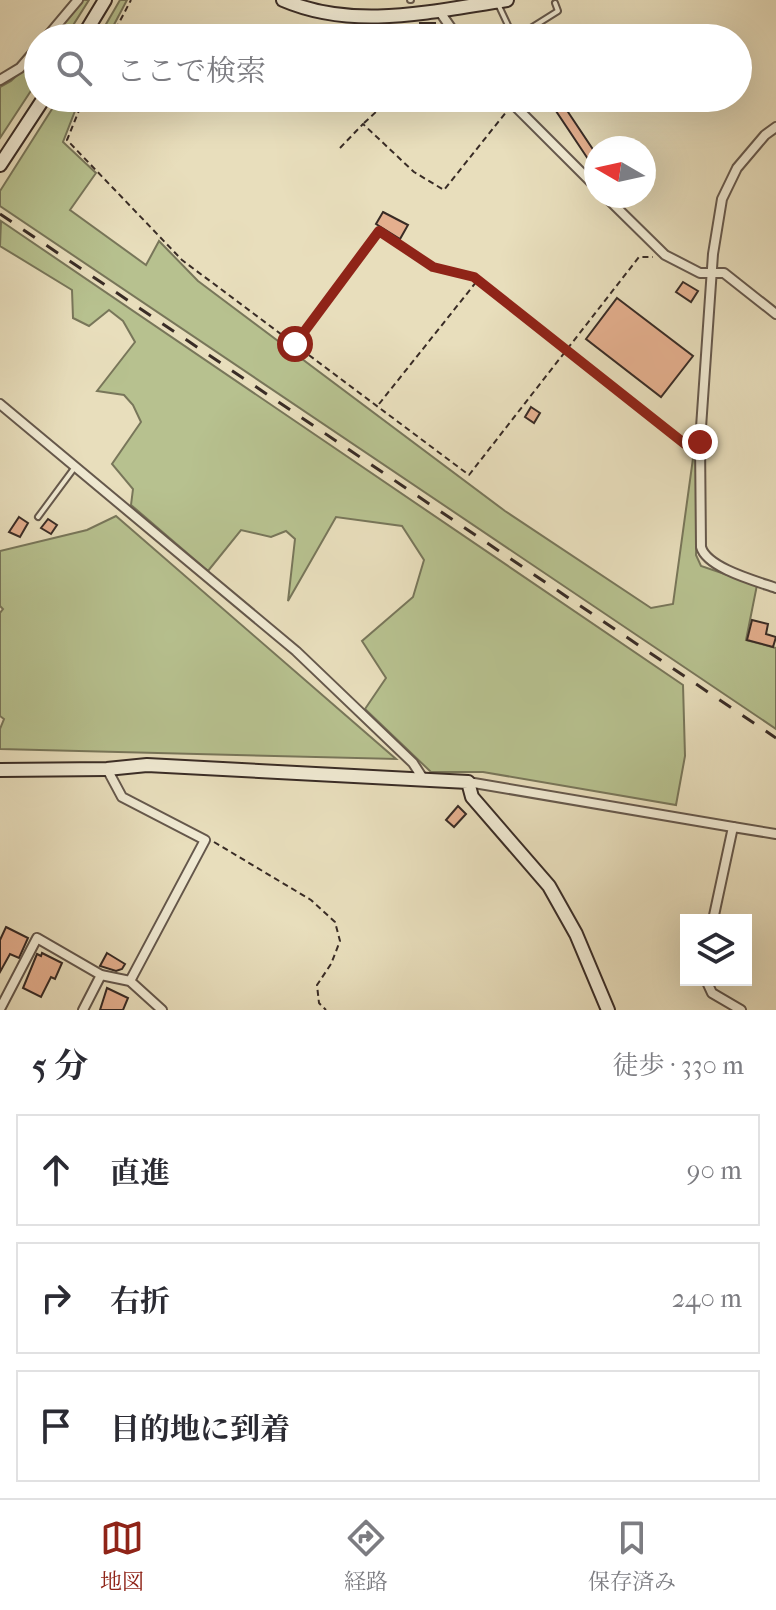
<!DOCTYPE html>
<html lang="ja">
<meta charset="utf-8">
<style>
body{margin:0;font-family:"IM FELL French Canon","Noto Serif JP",serif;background:#f2f2f3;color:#2b2b33}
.controls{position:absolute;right:24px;bottom:24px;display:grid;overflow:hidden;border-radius:0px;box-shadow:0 8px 32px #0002}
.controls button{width:72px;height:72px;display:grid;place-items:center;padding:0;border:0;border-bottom:2px solid #e1e1e2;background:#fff;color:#2b2b33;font:40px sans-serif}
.compass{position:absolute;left:584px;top:136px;width:72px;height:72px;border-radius:50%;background:#fff;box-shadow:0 8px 32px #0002;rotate:279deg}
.stop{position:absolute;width:24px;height:24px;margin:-18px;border:6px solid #8f2418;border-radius:50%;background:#fff}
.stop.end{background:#8f2418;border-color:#fff;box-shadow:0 2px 8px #0008}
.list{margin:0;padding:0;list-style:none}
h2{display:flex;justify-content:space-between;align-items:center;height:104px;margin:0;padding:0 32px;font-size:34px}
h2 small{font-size:26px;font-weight:400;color:#7c7c81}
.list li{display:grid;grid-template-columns:52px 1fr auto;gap:24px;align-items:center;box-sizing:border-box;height:112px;margin:0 16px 16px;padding:0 16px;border:2px solid #e1e1e2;border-radius:0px}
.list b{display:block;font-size:30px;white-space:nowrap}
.list em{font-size:26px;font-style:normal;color:#7c7c81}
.icon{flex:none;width:44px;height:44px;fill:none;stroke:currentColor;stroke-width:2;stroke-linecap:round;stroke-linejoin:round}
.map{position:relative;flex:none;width:776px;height:1010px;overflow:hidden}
.search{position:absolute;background:#fff;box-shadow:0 8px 32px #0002;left:24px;right:24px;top:24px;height:88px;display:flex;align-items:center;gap:20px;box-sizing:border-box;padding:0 28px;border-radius:44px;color:#7c7c81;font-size:30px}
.sheet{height:488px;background:#fff}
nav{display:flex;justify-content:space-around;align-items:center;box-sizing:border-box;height:112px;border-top:2px solid #e1e1e2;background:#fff;font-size:22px;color:#7c7c81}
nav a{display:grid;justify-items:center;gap:4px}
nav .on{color:#8f2418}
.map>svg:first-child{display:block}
.green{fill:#b7c18f;stroke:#78765a;stroke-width:2}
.building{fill:#e4af8e;stroke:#392c26;stroke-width:2}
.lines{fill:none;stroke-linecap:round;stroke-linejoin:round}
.lane-casing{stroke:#65584c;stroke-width:8}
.street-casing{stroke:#65584c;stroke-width:12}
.secondary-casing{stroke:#392c26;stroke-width:16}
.path{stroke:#392c26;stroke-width:2;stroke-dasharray:6 4;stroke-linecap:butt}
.lane{stroke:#f0ead3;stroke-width:4}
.street{stroke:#f0ead3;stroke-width:8}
.secondary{stroke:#f0ead3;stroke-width:12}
.rail{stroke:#392c26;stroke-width:3;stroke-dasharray:14 14;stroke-linecap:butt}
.route{stroke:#8f2418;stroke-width:10}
</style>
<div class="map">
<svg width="776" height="1010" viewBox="0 0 776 1010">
<rect width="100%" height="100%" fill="#e8debc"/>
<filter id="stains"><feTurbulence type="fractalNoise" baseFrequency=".0025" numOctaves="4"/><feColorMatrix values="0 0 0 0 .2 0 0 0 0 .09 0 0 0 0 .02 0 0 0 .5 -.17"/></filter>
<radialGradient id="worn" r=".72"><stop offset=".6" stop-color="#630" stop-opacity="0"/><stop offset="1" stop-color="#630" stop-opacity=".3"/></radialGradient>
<!-- green -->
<g class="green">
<polygon points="80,0 89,0 65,38 53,38"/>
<polygon points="120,0 127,0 107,38 98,38"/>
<polygon points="38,56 38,80 0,138 0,87 11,81"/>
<polygon points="59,98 80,98 63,142 96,173 70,210 146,265 159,241 198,281 505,511 651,608 673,604 694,451 698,457 696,555 701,566 757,585 746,640 776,648 776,729 0,206 0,191"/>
<polygon points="1,221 683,685 685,756 676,805 483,772 431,772 365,709 386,678 362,641 413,597 424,560 402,526 336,517 288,601 295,539 286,531 271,537 241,530 208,571 131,505 133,489 112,464 141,422 133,405 124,395 97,391 135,342 123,321 109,310 89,326 73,318 72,290 0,246"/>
<polygon points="116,516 396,759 0,749 0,729 4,719 0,716 0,613 3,609 0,606 0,551 87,530"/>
</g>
<!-- building -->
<g class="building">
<polygon points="420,23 435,23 435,34 421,35"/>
<polygon points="560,100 596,154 588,159 552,105"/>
<polygon points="383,212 408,225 400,239 376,224"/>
<polygon points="683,282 698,291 691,302 676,292"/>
<polygon points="617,298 693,356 661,397 586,339"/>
<polygon points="531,407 540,413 534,423 525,417"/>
<polygon points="19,517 28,523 20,537 9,532"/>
<polygon points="48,519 57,525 51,534 41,528"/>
<polygon points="752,620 768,624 766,634 776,637 773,647 747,640"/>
<polygon points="458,806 466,814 454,827 446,820"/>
<polygon points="6,927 28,938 19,958 10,954 0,972 0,940"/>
<polygon points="42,953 62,963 55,979 51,977 41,997 23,988 37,954 41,956"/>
<polygon points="107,953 125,964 122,969 116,971 100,966"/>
<polygon points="107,988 128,998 123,1010 100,1010"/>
</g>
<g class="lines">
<!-- lane casing -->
<g class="lane-casing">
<g id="lane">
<polyline points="410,0 411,0"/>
<polyline points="498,4 514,38"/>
<polyline points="515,38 558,11 555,3"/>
<polyline points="38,517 75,467"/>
</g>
</g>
<!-- street casing -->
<g class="street-casing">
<g id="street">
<polyline points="440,12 458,38"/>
<polyline points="46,38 78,0"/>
<polyline points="0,80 20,68 38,47"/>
<polyline points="507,98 596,187"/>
<path d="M776,127L765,135L737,168L722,199L713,254L700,442L701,547C707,568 756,581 776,588"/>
<polyline points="605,196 665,255 700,273 724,273 776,314"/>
<polyline points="0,404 296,651 413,763 422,777"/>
<polyline points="107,769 122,797 205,840 130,981"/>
<polyline points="468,782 733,827"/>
<polyline points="713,920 733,827 776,834"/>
<polyline points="706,980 712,993 741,1010"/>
<polyline points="0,1009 37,938 101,975 130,981 162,1010"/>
<polyline points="83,1010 101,975"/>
</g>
</g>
<!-- secondary casing -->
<g class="secondary-casing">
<g id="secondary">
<path d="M283,0C355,31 433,11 507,0"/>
<polyline points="82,38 105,0"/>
<polyline points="0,165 44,98"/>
<polyline points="0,770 107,769 147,765 468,782 472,797 549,886 576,934 608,1010"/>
</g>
</g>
<!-- path -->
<g class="path">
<polyline points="111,38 131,0"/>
<polyline points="84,98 67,140 182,260 469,475 639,257 653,257"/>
<polyline points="364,123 391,98"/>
<polyline points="340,148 363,124 414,172 444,190 507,111"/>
<polyline points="296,343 379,231 433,267 474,277 685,444 691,443"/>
<polyline points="379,404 477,281"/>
<polyline points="214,842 311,900 335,922 340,941 331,964 317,985 319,1003 326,1010"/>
</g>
<!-- lane -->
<use href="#lane" class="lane"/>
<!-- street -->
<use href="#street" class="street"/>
<!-- secondary -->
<use href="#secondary" class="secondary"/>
<!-- rail -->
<polyline class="rail" points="0,214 776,738"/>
</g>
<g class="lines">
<!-- route -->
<polyline class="route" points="295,344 379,231 433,267 474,277 685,444 700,442"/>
</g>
<rect width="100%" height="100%" filter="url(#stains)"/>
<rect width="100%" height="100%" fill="url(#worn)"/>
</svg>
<div class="controls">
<button><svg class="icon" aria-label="layers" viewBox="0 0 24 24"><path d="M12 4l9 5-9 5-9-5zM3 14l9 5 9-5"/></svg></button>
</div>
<svg class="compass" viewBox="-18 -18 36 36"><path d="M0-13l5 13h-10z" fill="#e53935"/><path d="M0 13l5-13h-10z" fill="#7c7c81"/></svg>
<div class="stop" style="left:295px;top:344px"></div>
<div class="stop end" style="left:700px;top:442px"></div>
<div class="search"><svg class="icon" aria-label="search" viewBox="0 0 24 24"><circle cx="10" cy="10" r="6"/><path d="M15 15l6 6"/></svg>ここで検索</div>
</div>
<section class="sheet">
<h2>5 分<small>徒歩 · 330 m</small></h2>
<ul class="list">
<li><svg class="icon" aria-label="ahead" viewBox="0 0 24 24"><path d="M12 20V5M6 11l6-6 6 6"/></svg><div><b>直進</b></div><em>90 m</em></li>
<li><svg class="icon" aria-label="right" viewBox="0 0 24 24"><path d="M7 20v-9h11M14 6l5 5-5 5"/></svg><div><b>右折</b></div><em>240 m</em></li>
<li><svg class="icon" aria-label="arrive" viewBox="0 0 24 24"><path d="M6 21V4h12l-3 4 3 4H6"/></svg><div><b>目的地に到着</b></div></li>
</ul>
</section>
<nav>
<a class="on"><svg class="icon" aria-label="map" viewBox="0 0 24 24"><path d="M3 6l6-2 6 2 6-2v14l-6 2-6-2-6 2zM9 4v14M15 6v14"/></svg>地図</a>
<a><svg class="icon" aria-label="directions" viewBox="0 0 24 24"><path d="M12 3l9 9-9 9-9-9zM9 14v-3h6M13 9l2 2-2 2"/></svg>経路</a>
<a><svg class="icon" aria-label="saved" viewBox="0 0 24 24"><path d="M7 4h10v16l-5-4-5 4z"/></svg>保存済み</a>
</nav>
